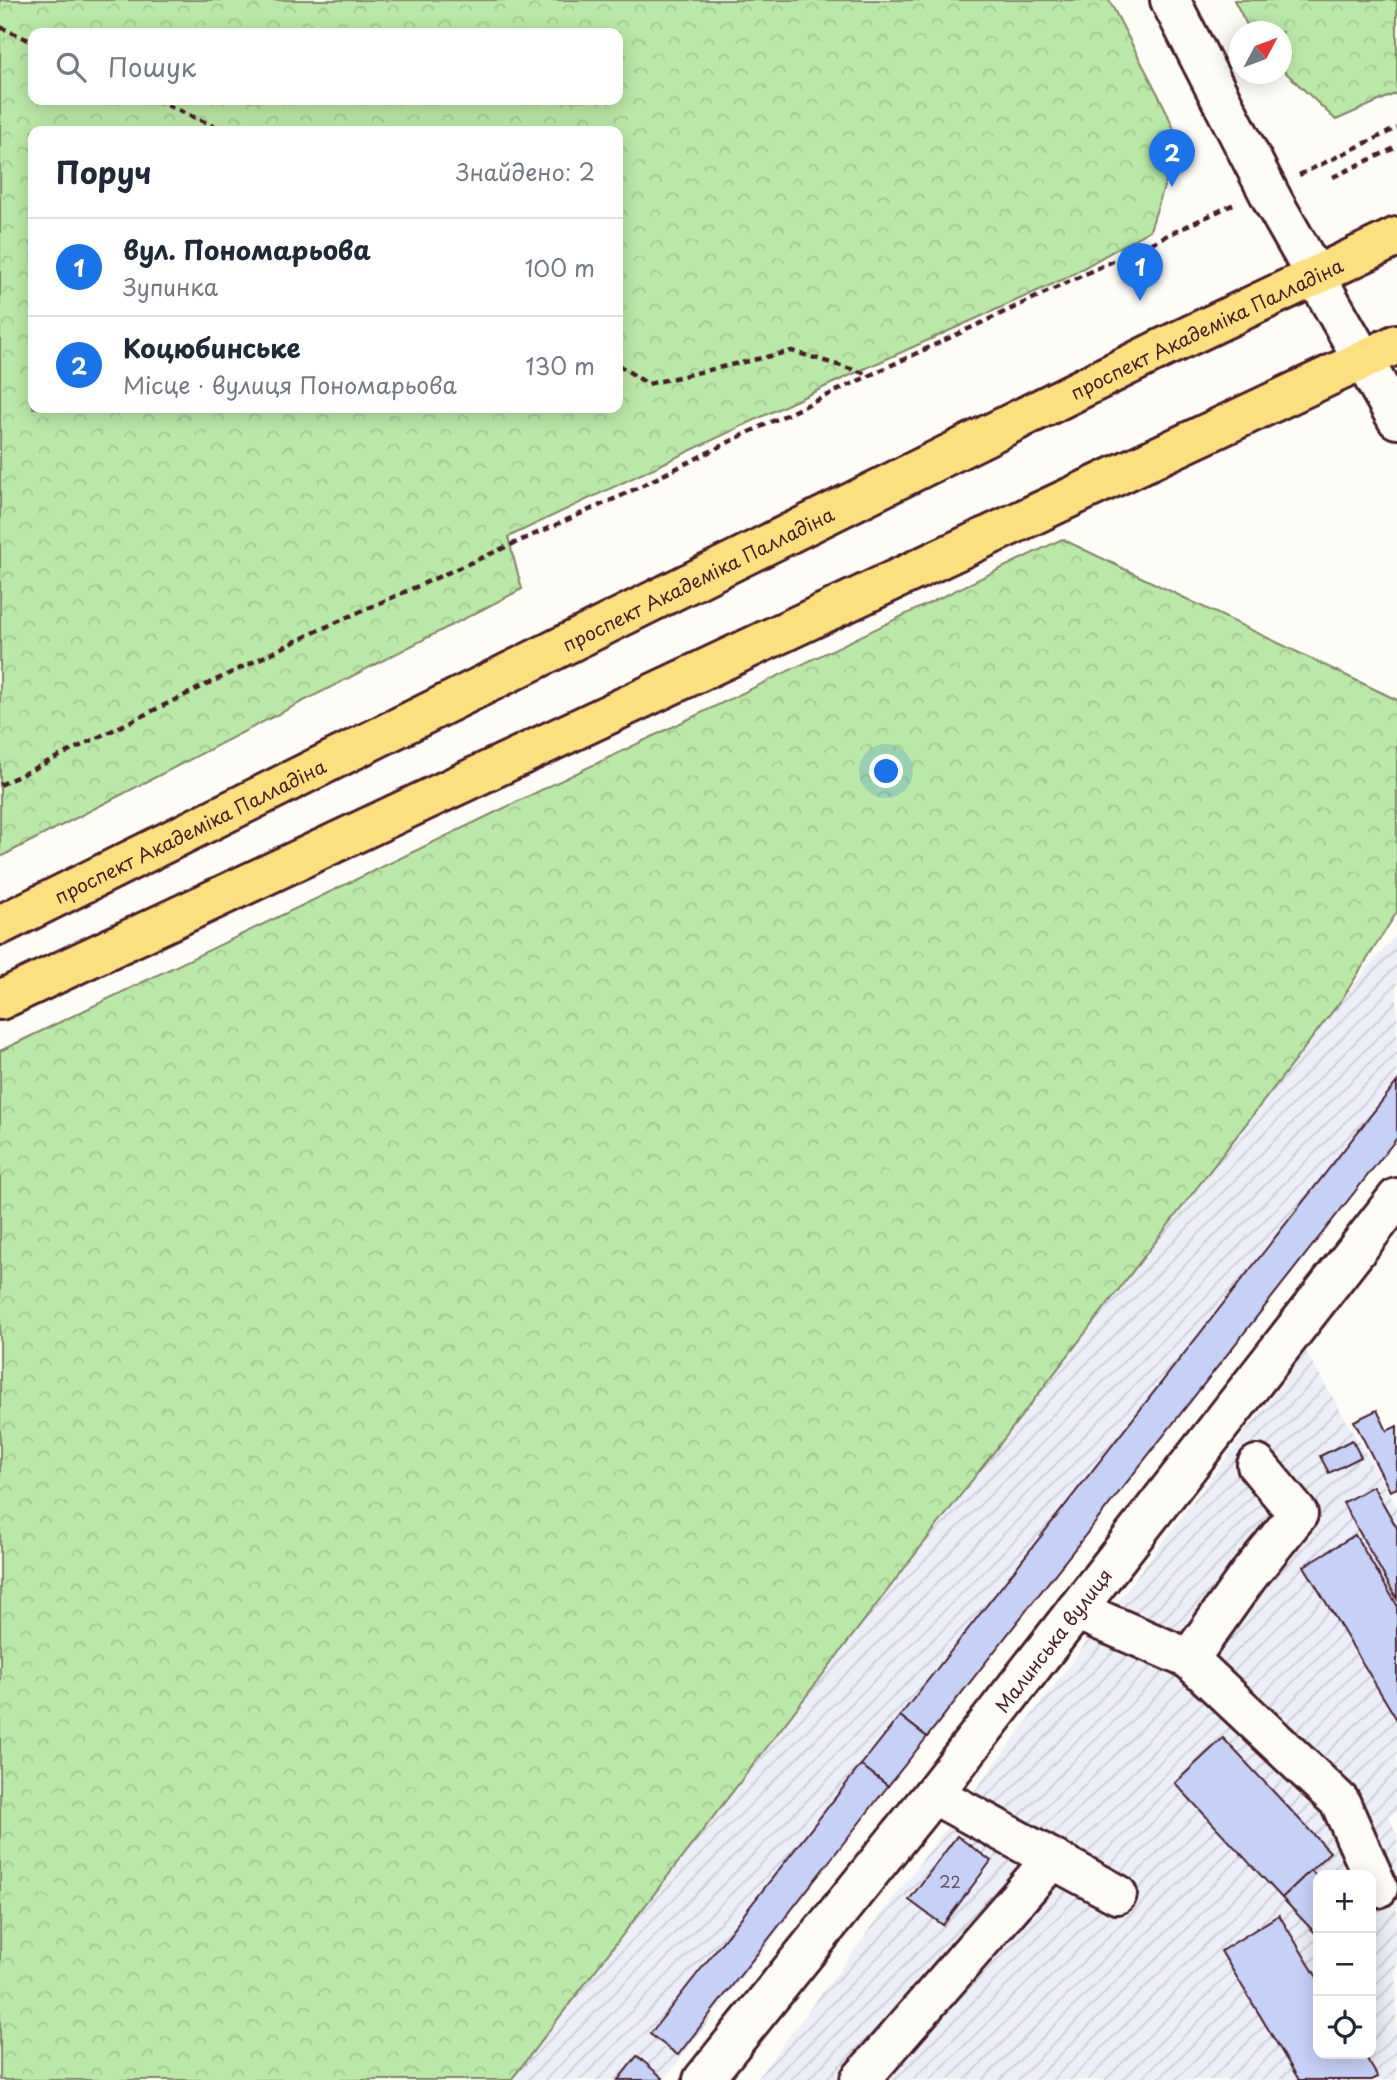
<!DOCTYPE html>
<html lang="uk">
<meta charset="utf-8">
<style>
body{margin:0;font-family:"Playpen Sans",sans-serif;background:#f6f6f7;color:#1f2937}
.controls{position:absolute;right:21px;bottom:21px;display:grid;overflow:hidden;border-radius:14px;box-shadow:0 4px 18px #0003}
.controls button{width:63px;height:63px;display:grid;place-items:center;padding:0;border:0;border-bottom:2px solid #e0e1e3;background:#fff;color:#1f2937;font:35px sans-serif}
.compass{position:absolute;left:1229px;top:21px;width:63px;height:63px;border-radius:50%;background:#fff;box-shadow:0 4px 18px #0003;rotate:49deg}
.you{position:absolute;left:887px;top:772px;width:24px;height:24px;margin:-18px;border:5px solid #fff;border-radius:50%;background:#1a73e8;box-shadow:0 0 0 10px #1a73e833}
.badge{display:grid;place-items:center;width:46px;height:46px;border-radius:50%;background:#1a73e8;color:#fff;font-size:23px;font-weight:700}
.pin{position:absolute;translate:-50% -58px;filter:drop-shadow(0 2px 4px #0008)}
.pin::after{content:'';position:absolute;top:37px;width:24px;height:21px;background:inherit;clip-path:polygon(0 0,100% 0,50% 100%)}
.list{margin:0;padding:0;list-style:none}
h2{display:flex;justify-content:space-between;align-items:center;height:91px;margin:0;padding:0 28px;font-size:30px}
h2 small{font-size:23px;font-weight:400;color:#747a83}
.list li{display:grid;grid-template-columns:46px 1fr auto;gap:21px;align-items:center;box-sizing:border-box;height:98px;padding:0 28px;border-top:2px solid #e0e1e3}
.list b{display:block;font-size:26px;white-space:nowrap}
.list p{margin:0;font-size:23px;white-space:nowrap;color:#747a83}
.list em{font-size:23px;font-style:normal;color:#747a83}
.icon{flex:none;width:38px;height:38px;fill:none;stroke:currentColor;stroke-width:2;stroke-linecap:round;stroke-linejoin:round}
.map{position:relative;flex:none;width:1397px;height:2080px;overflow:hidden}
.search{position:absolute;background:#fff;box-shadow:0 4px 18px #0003;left:28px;top:28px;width:595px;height:77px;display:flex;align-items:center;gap:18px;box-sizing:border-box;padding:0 24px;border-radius:14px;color:#747a83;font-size:26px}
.panel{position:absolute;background:#fff;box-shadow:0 4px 18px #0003;left:28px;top:126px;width:595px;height:287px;border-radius:14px}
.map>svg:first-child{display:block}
.industrial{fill:url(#industrial-furrows);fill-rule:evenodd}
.forest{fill:url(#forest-crowns);stroke:#828468;stroke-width:2;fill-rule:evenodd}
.building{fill:#c6d1f8;stroke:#4a1f2b;stroke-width:2}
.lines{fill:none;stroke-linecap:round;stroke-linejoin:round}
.minor-casing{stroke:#4a1f2b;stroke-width:44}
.highway-casing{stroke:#4a1f2b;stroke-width:44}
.path{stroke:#4a1f2b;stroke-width:4.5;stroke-dasharray:7 5;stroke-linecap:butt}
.minor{stroke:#fdfcf7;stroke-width:38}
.highway{stroke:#fce080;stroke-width:38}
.labels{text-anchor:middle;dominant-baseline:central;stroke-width:5;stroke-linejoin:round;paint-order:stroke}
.number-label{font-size:16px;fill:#694c5e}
.street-label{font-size:19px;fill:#4a1f2b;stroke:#fdfcf7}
</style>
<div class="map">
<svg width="1397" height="2080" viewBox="0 0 1397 2080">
<defs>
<pattern id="industrial-furrows" width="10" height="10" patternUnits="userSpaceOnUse" patternTransform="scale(1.75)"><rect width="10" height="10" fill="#eceff7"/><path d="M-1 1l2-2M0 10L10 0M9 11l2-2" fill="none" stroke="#ccccd4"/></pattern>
<pattern id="forest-crowns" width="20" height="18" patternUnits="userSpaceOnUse" patternTransform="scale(1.75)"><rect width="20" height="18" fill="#bae8a6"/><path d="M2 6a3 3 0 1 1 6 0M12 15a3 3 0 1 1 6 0" fill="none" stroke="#a1c78f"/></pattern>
</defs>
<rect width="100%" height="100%" fill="#fdfcf7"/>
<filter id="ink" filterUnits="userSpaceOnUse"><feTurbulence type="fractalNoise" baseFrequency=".0143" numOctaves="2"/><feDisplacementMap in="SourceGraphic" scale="14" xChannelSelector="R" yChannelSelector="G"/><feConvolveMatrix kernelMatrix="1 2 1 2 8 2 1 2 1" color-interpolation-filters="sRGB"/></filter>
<g filter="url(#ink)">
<!-- industrial -->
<g class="industrial">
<polygon points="1397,933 1397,1138 888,1786 664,2080 511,2080 1342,999"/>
<path d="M1306,1352L1397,1507V1812L1389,1816L1397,1835L1396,2080H756ZM1318,1875H1371V2054H1318Z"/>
</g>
<!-- forest -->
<g class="forest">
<path d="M0,0H1109L1165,108L1179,141L1150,230L1064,279L833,383L508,537L522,589L0,857ZM618,33V100H33V33ZM33,131H618V408H33Z"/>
<polygon points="1234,0 1397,0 1397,93 1336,120 1282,69 1282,32 1250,31"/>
<polygon points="1062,539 1397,700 1397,912 1342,999 511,2080 0,2080 0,1051"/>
</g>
<!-- building -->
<g class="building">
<polygon points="1397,1082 1397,1138 927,1737 900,1716"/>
<polygon points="1377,1410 1387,1431 1397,1426 1397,1488 1390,1491 1354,1421"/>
<polygon points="1352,1440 1361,1457 1329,1473 1320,1456"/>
<polygon points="1373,1486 1397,1528 1397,1599 1343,1503"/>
<polygon points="1355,1535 1397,1605 1397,1720 1304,1566"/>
<polygon points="900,1716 927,1737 888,1786 861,1765"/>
<polygon points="1223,1738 1330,1852 1282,1898 1175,1783"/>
<polygon points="861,1765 888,1786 678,2055 650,2034"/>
<polygon points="957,1836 991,1861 943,1925 909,1900"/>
<polygon points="1311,1870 1318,1878 1318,1936 1282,1898"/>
<polygon points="1279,1915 1318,1979 1318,2054 1364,2054 1378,2077 1372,2080 1299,2080 1221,1951"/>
<polygon points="637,2056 663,2078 661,2080 618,2080"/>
</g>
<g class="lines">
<!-- minor casing -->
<g class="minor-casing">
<g id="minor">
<polyline points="1170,0 1274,203 1397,419"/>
<polyline points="1076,1610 1189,1659 1340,1802 1378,1888"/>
<polyline points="1189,1659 1248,1576 1298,1514 1257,1465"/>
<polyline points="933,1794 1117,1894"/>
<path id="s1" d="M703,2080L933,1794L1397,1198"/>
<polyline points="860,2080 1052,1859"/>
</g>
</g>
<!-- highway casing -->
<g class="highway-casing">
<g id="highway">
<path id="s2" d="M0,925L1161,349L1397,237"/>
<polyline points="0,1000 1397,344"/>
</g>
</g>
<!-- path -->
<g class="path">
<polyline points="0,27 33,42"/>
<polyline points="156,100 224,131"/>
<polyline points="1299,175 1397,128"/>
<polyline points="1333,177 1397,147"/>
<polyline points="618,365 648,384 792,351 870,375"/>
<polyline points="0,785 319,630 623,495 741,436 1234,204"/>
</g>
<!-- minor -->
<use href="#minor" class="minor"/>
<!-- highway -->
<use href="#highway" class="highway"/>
</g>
</g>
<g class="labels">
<!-- number labels -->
<g class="number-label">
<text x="950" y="1881">22</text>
</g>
<!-- street labels -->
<g class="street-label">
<text stroke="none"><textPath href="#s2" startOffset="1346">проспект Академіка Палладіна</textPath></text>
<text stroke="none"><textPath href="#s2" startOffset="779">проспект Академіка Палладіна</textPath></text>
<text stroke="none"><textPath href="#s2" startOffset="212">проспект Академіка Палладіна</textPath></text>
<text stroke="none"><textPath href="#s1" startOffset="562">Малинська вулиця</textPath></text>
</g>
</g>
</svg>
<div class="controls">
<button>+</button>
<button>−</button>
<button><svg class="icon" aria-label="locate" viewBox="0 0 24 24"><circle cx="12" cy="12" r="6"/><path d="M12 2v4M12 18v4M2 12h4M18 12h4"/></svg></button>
</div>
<svg class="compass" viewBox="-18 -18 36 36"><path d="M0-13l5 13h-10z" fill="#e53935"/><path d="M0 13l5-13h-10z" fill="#747a83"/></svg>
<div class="you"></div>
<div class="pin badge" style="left:1140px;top:301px">1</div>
<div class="pin badge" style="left:1172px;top:187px">2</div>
<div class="search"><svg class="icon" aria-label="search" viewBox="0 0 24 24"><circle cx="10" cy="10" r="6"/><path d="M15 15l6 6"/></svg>Пошук</div>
<section class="panel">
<h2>Поруч<small>Знайдено: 2</small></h2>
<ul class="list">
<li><span class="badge">1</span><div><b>вул. Пономарьова</b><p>Зупинка</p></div><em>100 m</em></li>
<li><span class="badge">2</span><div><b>Коцюбинське</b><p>Місце · вулиця Пономарьова</p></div><em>130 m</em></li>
</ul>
</section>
</div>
